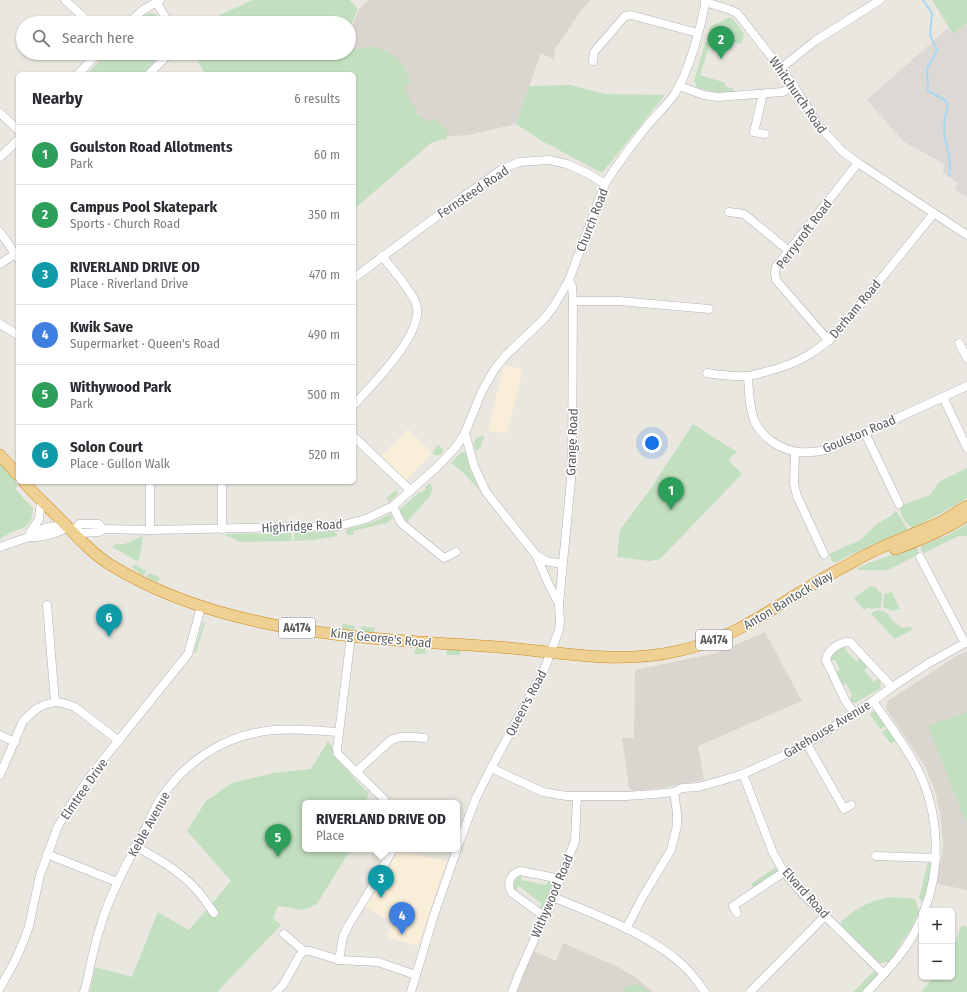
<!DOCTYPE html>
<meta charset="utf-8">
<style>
body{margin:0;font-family:"Fira Sans Condensed",sans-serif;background:#f7f7f7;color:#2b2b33}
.controls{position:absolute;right:12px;bottom:12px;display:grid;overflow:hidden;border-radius:6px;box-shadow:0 1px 3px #0004}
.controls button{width:36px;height:36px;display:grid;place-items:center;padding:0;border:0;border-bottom:1px solid #e1e1e2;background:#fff;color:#2b2b33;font:20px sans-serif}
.you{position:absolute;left:652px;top:443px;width:14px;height:14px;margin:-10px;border:3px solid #fff;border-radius:50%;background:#1a73e8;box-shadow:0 0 0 6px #1a73e833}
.badge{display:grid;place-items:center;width:26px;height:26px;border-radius:50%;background:#d23e3f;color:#fff;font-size:13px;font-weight:700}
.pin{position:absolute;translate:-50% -33px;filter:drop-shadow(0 1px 2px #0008)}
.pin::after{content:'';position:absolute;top:21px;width:14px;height:12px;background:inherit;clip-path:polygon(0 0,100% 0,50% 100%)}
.popup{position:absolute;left:302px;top:800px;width:158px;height:52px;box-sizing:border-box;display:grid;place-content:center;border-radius:6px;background:#fff;filter:drop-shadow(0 1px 3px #0005);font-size:13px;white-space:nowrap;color:#7c7c81}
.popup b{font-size:15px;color:#2b2b33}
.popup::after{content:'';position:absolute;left:50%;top:100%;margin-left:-8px;border:8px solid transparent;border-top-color:#fff}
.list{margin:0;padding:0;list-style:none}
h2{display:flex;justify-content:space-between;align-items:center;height:52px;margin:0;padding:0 16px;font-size:17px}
h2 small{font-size:13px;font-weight:400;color:#7c7c81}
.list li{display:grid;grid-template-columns:26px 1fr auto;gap:12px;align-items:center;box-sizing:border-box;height:60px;padding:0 16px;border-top:1px solid #e1e1e2}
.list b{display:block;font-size:15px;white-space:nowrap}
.list p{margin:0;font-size:13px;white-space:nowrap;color:#7c7c81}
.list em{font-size:13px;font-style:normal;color:#7c7c81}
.icon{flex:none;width:22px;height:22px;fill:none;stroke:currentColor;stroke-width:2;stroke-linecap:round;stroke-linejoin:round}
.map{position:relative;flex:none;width:967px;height:992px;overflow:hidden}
.search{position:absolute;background:#fff;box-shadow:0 1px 3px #0004;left:16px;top:16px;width:340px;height:44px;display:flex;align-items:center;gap:10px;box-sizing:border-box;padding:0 14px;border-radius:22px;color:#7c7c81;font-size:15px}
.panel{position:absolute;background:#fff;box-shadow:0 1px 3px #0004;left:16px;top:72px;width:340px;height:412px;border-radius:6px}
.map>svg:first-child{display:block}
.commercial{fill:#f9eed7}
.industrial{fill:#dcd9d5}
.education{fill:#dad6cf}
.green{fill:#c2dfc0}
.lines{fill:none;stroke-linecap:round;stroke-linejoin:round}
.stream{stroke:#a7d8f4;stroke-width:2}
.minor-casing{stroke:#b1b3b7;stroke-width:9}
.highway-casing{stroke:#d0891b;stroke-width:12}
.minor{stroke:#fff;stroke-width:8}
.highway{stroke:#efd093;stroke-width:11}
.labels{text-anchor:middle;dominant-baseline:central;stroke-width:3;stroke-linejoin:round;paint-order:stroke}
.shield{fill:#fff;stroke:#8b8e90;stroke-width:1}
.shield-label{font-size:12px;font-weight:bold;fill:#595d60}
.street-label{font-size:13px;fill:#595d60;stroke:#fff}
</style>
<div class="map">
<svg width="967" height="992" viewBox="0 0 967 992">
<rect width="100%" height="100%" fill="#eae7e1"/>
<!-- commercial -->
<g class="commercial">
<polygon points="504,365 523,369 507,433 488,431"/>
<polygon points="408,429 432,453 406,480 381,456"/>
<polygon points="398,851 447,861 418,946 387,937 391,921 365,907"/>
</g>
<!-- industrial -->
<polygon class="industrial" points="967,24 967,197 955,190 958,183 943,173 944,164 904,142 867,100 948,28 952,34"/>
<!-- education -->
<g class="education">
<polygon points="369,0 590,0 578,15 555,49 554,60 541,53 516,124 468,135 443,137 354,74 349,53 349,34 359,9"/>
<polygon points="765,632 802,701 698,746 704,780 661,788 632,791 629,787 622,738 634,738 635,670 717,653"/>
<polygon points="967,651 967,890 937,884 943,846 941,818 935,791 926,768 886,708 888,701 956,656"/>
<polygon points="563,943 618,967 637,978 653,992 517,992 519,984 534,951 556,961"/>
</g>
<!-- green -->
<g class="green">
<polygon points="252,0 350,0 358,9 349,30 349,23 203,23"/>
<polygon points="932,0 967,0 967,23 953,34"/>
<polygon points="152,13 158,16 162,23 137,23 145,15"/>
<polygon points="729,17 733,19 744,34 741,44 732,42 732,40 713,34 700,75 726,83 725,86 734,89 734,92 718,93 698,88 694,81 710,27"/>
<path d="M373,46C397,54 401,60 411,82L404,88L417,113L428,122L435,118L448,131L446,140L443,139L431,143L354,209V74H205L194,53H349V51Z"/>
<polygon points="107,53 162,53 143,74 87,74"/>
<polygon points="571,85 605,94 665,95 602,173 542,141 516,124 529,86"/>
<polygon points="693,424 737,452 728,460 742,474 660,559 650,561 617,557 620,530 649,491"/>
<polygon points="483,435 484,436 481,447 476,451 474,445 475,440"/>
<polygon points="438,445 444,450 440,455 434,455 432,453"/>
<polygon points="464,452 465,452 471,472 479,490 463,472 451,463 460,453"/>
<path d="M0,462L9,472L18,486L15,489L33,508C32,525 28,526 15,531C9,533 5,536 0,539Z"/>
<path d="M967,468V498L940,514L912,528C905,524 901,514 899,506L930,495L939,482Z"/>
<polygon points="430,483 432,487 431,495 407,522 400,512 400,509 421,491 422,492 426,489 425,487"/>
<polygon points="396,490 398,494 389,502 386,498"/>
<polygon points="896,511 907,528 907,530 852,554 835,563 832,561 829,554 860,540 877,524 892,515"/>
<path d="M390,514L393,518L387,523L353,531L354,535H349L346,534L347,529C362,526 377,522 390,514Z"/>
<polygon points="967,524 967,536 959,536 924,553 921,550 921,546 948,535"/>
<polygon points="334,531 338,536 313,540 294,541 294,533"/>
<polygon points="291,533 292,541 239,542 224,534"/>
<polygon points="142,536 143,538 139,560 137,561 112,547 115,544 125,544"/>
<polygon points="914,547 917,548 919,554 888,570 858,570 858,568 866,564"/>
<polygon points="134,564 146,571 143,576 132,567"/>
<polygon points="149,573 161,578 157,582 146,577"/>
<polygon points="870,586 875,587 878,591 882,593 881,607 871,609 868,607 864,610 854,598"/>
<polygon points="892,592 900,609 893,611 883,607 884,594"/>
<path d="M875,611C889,609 888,616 896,624C898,625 900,626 902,628L911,626L912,630L895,639L871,614Z"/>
<polygon points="203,622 205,622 196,653 194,652"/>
<polygon points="343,624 355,626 354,630 342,629"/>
<polygon points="362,626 375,628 374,632 365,632 365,631 361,630"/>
<polygon points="845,645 846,651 856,661 860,658 868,667 864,670 874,682 879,678 881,688 855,703 852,703 850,700 852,695 846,683 841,686 835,673 840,670 835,660 830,662 830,654"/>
<polygon points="416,648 425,648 426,654 414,654"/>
<polygon points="448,650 460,650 460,655 446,655 446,652"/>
<polygon points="875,710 886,726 880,729 870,714"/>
<polygon points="967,712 967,820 965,821 928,726"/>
<polygon points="888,728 896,740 891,744 882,732"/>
<polygon points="328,741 332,746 333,755 365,790 369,792 366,803 305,803 305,849 351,849 317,904 303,910 278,906 273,918 281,925 217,992 90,992 95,967 132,977 158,912 189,930 231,881 187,831 206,801 232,783 273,773 311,769"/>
<polygon points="928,861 931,864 930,882 924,901 919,899"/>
<polygon points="776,867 778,872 755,889 751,884"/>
<path d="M522,874L521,880L547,885L548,879L552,880L553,883L542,910L538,909L542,904L519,886L515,891L513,890C513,883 515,876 522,874Z"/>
<path d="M894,897L915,899L919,911L911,929L889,962L880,963L841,925V922C856,907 873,899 894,897Z"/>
<polygon points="962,925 967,927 967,992 921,992 934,977 952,977 952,949"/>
<polygon points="874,971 877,973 876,979 862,992 853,992"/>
<path d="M632,985C639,984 644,987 650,992H622L625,988Z"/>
</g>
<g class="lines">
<!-- stream -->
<path class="stream" d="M923,0L932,13L930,35L937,51L927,68L928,91L945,100L948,105C946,113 944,121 944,130C946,147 952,157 949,176"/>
<!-- minor casing -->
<g class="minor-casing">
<g id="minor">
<polyline points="65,0 90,23"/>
<polyline points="156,2 169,23"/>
<polyline points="705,2 731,10 738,14 794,86 819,126 842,151 858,163 967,235"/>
<polyline points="128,23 143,10 160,0"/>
<polyline points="593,61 594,52 625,16 631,15 698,33"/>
<polyline points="780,69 815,41 880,0"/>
<polyline points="78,74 98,53"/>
<polyline points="149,74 170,53"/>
<polyline points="679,86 704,95 717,97 783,92 794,86"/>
<polyline points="763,94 754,132 765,134"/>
<polyline points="0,113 18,130"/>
<polyline points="0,157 18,140"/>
<polyline points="729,212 744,214 789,251"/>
<polyline points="0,232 18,258"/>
<polyline points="0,264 15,254"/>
<polyline points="354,278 460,199 501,170 519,162 549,160 567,164 587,173 605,184"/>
<polyline points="573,301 619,301 709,309"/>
<polyline points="0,324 18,335"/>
<polyline points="829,341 776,280 775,273 776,267 858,163"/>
<polyline points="959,343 967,358"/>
<path d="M707,373C720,375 733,377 747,376C753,376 759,373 765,372C798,364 820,351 843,326L934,213"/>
<path d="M748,376C749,391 749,408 755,422C758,430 765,436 771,441C791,455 808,454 830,449L967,386"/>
<polyline points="943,397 967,448"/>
<path d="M354,405C372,384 429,330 415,301C407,285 393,270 382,256"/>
<polyline points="465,433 474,466 486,492 536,555 546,561 562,564"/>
<polyline points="865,433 899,504"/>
<polyline points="354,437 411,491"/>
<polyline points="795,452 794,484 797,496 824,554"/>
<polyline points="150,482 150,530"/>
<polyline points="393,506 401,523 444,558 456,552"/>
<polyline points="76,529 79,524 99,524 103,529"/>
<polyline points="222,529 222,482"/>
<polyline points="30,533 39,519 41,501"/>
<path d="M29,537C43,538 55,534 67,528"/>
<path d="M0,547L29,537L38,530L50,527L57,526L76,529L81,533L99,532L103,529L150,530L339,526L366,519L393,506L437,467L456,447L465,433L482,391L494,370L506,355L544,319L554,306L569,280L605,184C617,164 632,145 646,127C655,116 666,106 674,95C689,72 701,27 706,0"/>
<polyline points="920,557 965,643"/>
<polyline points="559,604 572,469 573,301 572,286 569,280"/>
<polyline points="47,605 55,702"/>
<polyline points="351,636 337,749 338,754 341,757 384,799 386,803"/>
<path d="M873,701C888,723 905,745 917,768C939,811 942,867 924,911"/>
<path d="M854,713L845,700L826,660C827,650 841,641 850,642L892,687"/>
<polyline points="0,735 15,742"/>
<polyline points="807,744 844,809 851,805"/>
<polyline points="491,768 543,792 566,796 626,796 654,794 674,792 682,788 698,787 720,781 743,774 776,759 807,744 873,701 892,687 929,663 967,642"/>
<path d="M356,772L391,740C402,735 413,737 424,738"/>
<polyline points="743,774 773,853 784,872 799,890 884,974"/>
<polyline points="0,775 23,721 36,709 44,705 55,702 63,703 75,707 119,741"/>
<path d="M135,846C157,858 178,870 195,888C202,895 208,905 214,913"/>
<polyline points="457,848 476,798 491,768 544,670 559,630 560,622 559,604 549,585 536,555"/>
<polyline points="47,854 117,882"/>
<polyline points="876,856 936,858"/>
<path d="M553,897C598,916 651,934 686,968C693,975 699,984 705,992"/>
<polyline points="737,913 733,906 784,872"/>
<path d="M544,916L512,893C506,884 510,874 520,871L561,879"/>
<polyline points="626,929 642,898 671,850 677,826 677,813 674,792"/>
<polyline points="284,934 304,951 310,951 339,960 378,962 416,975"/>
<polyline points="339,960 343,937 348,926 366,897 393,849"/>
<polyline points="0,988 16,959 24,940 29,926 40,875 58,826 72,803 94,771 188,654 201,607"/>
<path d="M84,992C87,983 89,972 91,962C94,948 98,933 103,918C113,889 128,861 143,833C149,822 154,809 161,798C187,759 228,734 274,730C295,728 317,731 338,732"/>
<polyline points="276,992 283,985 300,955 304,951"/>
<polyline points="411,992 434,915 457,849"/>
<polyline points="512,992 519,974 553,897 575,841 577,796"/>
<polyline points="750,992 825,916"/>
<path d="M867,992C889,969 910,947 922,917"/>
</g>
</g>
<!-- highway casing -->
<g class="highway-casing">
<g id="highway">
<polyline points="0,455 18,475"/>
<path d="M24,482C34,494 45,504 56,515C73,532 89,551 109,564C225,636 367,638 499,647C559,652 617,665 678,651C740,638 784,599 838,570C850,564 862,556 874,551C896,540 919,532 941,522C950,517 958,511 967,506"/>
<path d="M895,549C921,540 945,530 967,515"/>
</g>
</g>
<!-- minor -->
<use href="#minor" class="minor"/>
<!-- highway -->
<use href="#highway" class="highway"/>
</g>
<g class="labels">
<!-- shield labels -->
<g class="shield">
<rect x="279" y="618" width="36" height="20" rx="3"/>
<rect x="696" y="630" width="36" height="20" rx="3"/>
</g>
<g class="shield-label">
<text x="297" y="628">A4174</text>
<text x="714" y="640">A4174</text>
</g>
<!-- street labels -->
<g class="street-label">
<text transform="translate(798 95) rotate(55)">Whitchurch Road</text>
<text transform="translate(473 192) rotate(-34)">Fernsteed Road</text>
<text transform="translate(592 220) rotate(-69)">Church Road</text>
<text transform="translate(804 234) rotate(-53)">Perrycroft Road</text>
<text transform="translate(855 309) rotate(-50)">Derham Road</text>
<text transform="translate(859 434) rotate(-23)">Goulston Road</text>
<text transform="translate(572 442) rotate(-88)">Grange Road</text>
<text transform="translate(302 526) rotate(-3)">Highridge Road</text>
<text transform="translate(788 600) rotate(-31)">Anton Bantock Way</text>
<text transform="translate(381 638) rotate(6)">King George's Road</text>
<text transform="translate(526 703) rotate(-62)">Queen's Road</text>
<text transform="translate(827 729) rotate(-31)">Gatehouse Avenue</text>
<text transform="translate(84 789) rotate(-55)">Elmtree Drive</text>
<text transform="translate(149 824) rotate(-61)">Keble Avenue</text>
<text transform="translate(806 893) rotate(48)">Elvard Road</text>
<text transform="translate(552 896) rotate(-67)">Withywood Road</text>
</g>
</g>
</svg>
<div class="controls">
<button>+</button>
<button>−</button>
</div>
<div class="you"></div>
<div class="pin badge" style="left:671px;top:510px;background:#2e9e5b">1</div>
<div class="pin badge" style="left:721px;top:59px;background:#2e9e5b">2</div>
<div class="pin badge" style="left:381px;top:898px;background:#0f9aa8">3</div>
<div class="popup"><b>RIVERLAND DRIVE OD</b>Place</div>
<div class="pin badge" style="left:402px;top:935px;background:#3f7fe0">4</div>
<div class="pin badge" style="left:278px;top:857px;background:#2e9e5b">5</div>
<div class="pin badge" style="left:109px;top:637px;background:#0f9aa8">6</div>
<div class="search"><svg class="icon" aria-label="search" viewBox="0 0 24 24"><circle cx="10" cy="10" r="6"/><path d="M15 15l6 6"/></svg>Search here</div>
<section class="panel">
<h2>Nearby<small>6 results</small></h2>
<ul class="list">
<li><span class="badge" style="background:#2e9e5b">1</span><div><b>Goulston Road Allotments</b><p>Park</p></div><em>60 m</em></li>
<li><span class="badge" style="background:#2e9e5b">2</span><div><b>Campus Pool Skatepark</b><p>Sports · Church Road</p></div><em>350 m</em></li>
<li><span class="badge" style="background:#0f9aa8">3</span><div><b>RIVERLAND DRIVE OD</b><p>Place · Riverland Drive</p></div><em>470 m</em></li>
<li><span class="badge" style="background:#3f7fe0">4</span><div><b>Kwik Save</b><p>Supermarket · Queen's Road</p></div><em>490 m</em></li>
<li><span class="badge" style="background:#2e9e5b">5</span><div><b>Withywood Park</b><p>Park</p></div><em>500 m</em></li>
<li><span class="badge" style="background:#0f9aa8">6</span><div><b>Solon Court</b><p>Place · Gullon Walk</p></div><em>520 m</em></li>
</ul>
</section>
</div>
